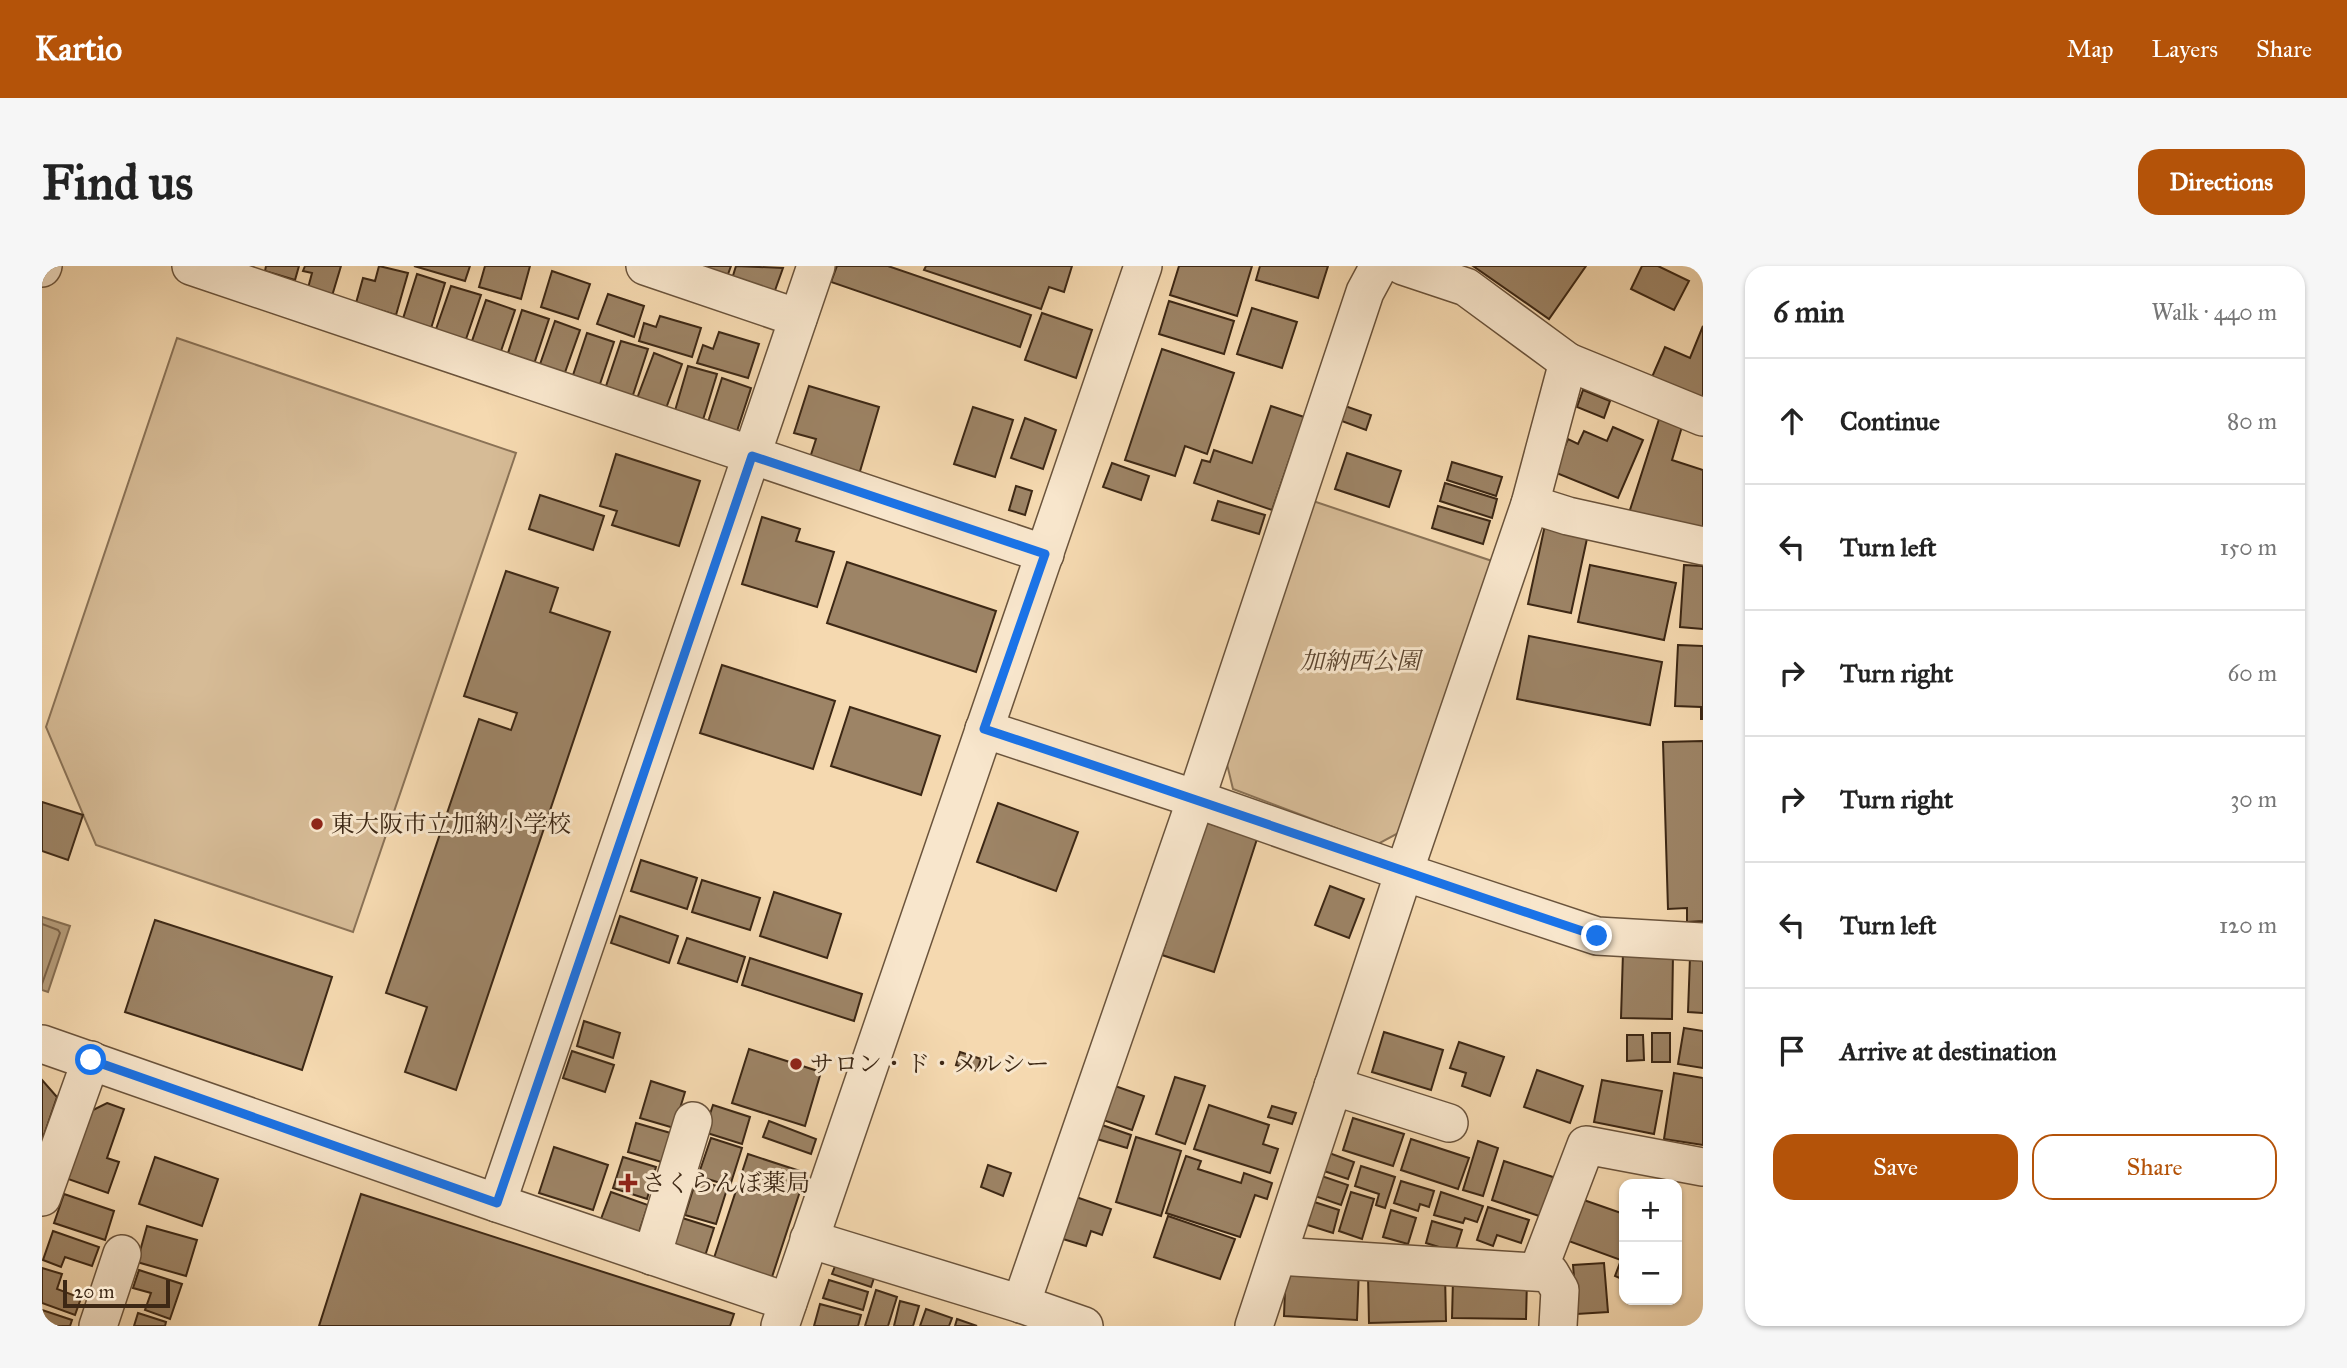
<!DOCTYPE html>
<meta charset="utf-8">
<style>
body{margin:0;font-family:"IM FELL Great Primer","Noto Serif JP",serif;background:#f6f6f6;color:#222}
.controls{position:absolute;right:21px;bottom:21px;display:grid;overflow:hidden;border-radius:14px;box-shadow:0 2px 5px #0004}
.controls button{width:63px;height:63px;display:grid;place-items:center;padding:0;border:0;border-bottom:2px solid #e0e0e0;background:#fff;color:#222;font:35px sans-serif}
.scale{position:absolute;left:21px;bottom:18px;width:107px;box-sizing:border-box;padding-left:7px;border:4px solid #3d2815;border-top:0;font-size:19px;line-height:24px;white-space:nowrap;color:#3d2815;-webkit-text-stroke:5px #f8e6cc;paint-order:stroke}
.stop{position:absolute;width:21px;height:21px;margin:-16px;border:5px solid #1a73e8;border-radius:50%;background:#fff}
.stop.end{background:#1a73e8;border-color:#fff;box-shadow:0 2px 7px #0008}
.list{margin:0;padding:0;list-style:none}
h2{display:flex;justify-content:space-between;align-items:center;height:91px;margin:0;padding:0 28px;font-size:30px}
h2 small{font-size:23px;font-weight:400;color:#767676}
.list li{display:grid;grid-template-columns:46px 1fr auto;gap:21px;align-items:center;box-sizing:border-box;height:126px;padding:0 28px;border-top:2px solid #e0e0e0}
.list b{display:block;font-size:26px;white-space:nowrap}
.list em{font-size:23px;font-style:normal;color:#767676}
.actions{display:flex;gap:14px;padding:21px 28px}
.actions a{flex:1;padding:16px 0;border:2px solid #b45309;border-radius:21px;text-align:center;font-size:24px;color:#b45309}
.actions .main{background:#b45309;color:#fff}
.icon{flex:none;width:38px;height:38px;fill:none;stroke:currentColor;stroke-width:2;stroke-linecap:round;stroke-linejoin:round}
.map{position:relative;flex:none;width:1661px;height:1060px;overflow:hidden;border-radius:21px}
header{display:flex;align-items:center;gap:42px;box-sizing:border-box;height:98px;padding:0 35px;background:#b45309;color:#fff}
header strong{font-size:33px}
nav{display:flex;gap:38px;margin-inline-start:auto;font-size:24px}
.intro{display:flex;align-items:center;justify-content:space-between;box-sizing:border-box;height:168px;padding:0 42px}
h1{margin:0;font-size:49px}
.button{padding:18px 32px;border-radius:21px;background:#b45309;color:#fff;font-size:24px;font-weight:700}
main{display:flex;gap:42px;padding:0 42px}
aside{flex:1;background:#fff;border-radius:21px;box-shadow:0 2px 5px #0004}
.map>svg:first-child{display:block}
.green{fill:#d6bb96;stroke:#8a7256;stroke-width:2}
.water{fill:#b69d7b;stroke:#866e52;stroke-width:2}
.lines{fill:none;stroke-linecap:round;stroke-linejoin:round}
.shore{stroke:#7a6248;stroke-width:2}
.building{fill:#9d8466;stroke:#3d2815;stroke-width:2}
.minor-casing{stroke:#6b543c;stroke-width:40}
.minor{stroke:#f8e6cc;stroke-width:37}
.route{stroke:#1a73e8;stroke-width:9}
.poi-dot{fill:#8f2418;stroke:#f8e6cc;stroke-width:2.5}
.labels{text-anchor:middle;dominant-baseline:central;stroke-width:6;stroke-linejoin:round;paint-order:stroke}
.park-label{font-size:24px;font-style:italic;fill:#5c452f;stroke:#f8e6cc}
.poi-label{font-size:24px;fill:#3d2815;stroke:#f8e6cc;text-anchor:start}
</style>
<header>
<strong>Kartio</strong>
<nav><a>Map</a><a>Layers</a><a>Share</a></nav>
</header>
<div class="intro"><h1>Find us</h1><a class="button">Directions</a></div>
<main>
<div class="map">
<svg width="1661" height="1060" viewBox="0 0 1661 1060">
<rect width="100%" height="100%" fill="#f5d9b0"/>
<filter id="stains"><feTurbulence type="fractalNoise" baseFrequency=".00286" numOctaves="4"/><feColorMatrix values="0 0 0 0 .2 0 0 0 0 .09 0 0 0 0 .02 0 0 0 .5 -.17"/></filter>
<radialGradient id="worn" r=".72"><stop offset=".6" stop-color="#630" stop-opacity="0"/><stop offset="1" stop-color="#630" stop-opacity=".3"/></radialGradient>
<!-- green -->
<g class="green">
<polygon points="135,72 474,187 311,666 54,579 4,461"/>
<polygon points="1271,235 1453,296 1362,564 1336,578 1191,523 1184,494"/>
</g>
<!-- water -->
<polygon class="water" points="0,651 28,660 6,726 0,724"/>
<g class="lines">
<!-- shore -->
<polyline class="shore" points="0,658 16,664 18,667 0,718"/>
</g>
<!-- building -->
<g class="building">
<polygon points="224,0 257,0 253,14 223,5"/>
<polygon points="263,0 299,0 290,30 266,22 270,7 261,5"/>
<polygon points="337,0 366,7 354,49 314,37 321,12 333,15"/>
<polygon points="372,0 428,0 423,15"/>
<polygon points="443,0 488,0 479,33 437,21"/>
<polygon points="657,0 689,0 685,11"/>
<polygon points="694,0 741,2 731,30 689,16"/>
<polygon points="795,0 846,0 989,49 978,81 789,16"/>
<polygon points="884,0 1030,0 1022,26 1007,21 999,43 882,4"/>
<polygon points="1137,0 1210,0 1195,50 1128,29"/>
<polygon points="1218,0 1286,0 1276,32 1214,14"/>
<polygon points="1431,0 1544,0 1507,53"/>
<polygon points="1600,0 1616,0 1647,15 1632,44 1589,23"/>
<polygon points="510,5 548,18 536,53 499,41"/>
<polygon points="375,8 403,17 387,69 359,59"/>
<polygon points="409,20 439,29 423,76 393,66"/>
<polygon points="566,28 602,40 592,71 555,58"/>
<polygon points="444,34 473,44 458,88 429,78"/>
<polygon points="1127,35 1192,55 1182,88 1117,68"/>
<polygon points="1210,42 1255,56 1240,102 1195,88"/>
<polygon points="480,44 507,53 492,98 465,90"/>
<polygon points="1000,47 1050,64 1034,112 983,94"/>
<polygon points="618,50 659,62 650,91 597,75 602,57 614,61"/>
<polygon points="513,55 538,64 521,112 496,104"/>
<polygon points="1661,60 1661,133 1610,111 1623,81 1648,92"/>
<polygon points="677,66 717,78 706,112 655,97 661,79 671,83"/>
<polygon points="545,67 572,76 556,124 529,115"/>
<polygon points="579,75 606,83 589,135 562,126"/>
<polygon points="1120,83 1192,107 1165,188 1143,180 1133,210 1083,194"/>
<polygon points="612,87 640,98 622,148 593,138"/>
<polygon points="646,100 675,108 660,157 632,148"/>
<polygon points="680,112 709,122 695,165 666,156"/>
<polygon points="767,120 837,141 816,212 766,198 774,173 752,167"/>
<polygon points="1541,124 1568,135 1562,152 1535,141"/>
<polygon points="1229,140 1262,151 1230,244 1152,217 1160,194 1168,196 1172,184 1210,197"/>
<polygon points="1303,140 1329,149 1324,164 1297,154"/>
<polygon points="931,141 971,154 953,211 912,198"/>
<polygon points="1619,147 1642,154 1630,194 1661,204 1661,270 1587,247"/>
<polygon points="983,152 1014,164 1001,203 969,192"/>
<polygon points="1571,161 1601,174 1576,232 1512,206 1526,173 1536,178 1542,165 1565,175"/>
<polygon points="1305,187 1359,205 1347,241 1293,223"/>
<polygon points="574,188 658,215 637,280 570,259 575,245 558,240"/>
<polygon points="1410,196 1460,211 1454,230 1405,214"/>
<polygon points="1070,197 1107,210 1099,234 1061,221"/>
<polygon points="1403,217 1455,233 1450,252 1398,235"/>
<polygon points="974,220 990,225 983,249 967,244"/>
<polygon points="498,229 562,250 551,284 487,263"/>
<polygon points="1176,235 1223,249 1217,268 1170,254"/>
<polygon points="1396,240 1448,255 1441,278 1390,262"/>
<polygon points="720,251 758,263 754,275 792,286 775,341 700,318"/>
<polygon points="1503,259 1546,268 1529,347 1486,338"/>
<polygon points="805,296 954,345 934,406 785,357"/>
<polygon points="1548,299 1634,317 1622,374 1536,356"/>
<polygon points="1642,299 1661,300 1661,363 1638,361"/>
<polygon points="464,305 516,322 508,346 568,366 414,824 363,806 385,741 344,727 437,453 469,464 475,447 422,430"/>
<polygon points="1487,370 1620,396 1608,459 1475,433"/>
<polygon points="1636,379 1661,380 1661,453 1659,453 1659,441 1633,440"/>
<polygon points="680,399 793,435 771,503 658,467"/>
<polygon points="808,441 898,470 879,529 789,500"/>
<polygon points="1661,475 1661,655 1645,656 1645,642 1626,643 1621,476"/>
<polygon points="0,536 41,549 26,594 0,585"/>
<polygon points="956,537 1036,566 1014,625 935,596"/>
<polygon points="1163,556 1215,573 1172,706 1120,689"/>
<polygon points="599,594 655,612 645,643 589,625"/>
<polygon points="660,614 718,632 708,664 650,646"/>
<polygon points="1288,620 1322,633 1307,672 1273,659"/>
<polygon points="732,626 799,648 785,692 718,670"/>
<polygon points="578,650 636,670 627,697 569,677"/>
<polygon points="113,654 290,711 260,804 83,746"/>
<polygon points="645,672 703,691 695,716 636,697"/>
<polygon points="1581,686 1631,688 1630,753 1579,752"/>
<polygon points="1648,691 1661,692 1661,747 1646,746"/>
<polygon points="708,692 820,728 812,755 700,719"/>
<polygon points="542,755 578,767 571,792 535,780"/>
<polygon points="1642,762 1661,765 1661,802 1636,798"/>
<polygon points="1342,766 1401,784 1389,824 1330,806"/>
<rect x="1610" y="767" width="18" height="29"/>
<polygon points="1585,769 1601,769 1602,794 1585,795"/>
<polygon points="1417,776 1462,791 1448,830 1420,820 1424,807 1408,802"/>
<polygon points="707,783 779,806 763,860 690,837"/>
<polygon points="530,785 572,799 563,826 521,812"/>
<polygon points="918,786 939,793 935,805 914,799"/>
<polygon points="1495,804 1541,820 1528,857 1482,841"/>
<polygon points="1632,807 1661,812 1661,879 1622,873"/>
<polygon points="1133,811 1163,820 1143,878 1114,868"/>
<polygon points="0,814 15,831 0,875"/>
<polygon points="1560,814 1620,825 1612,868 1552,856"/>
<polygon points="609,815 643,826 632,862 598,852"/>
<polygon points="1073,820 1102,830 1090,864 1061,854"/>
<polygon points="65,837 82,843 65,892 77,896 66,927 26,913 49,845"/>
<polygon points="671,839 708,851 700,878 662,866"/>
<polygon points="1167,839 1227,859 1221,878 1236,883 1228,907 1152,883"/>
<polygon points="1230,840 1254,847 1250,858 1226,851"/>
<polygon points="1311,852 1362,868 1351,900 1301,884"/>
<polygon points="727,855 774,873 769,888 721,871"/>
<polygon points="594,857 632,868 623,897 586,886"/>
<polygon points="1060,859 1089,869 1085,882 1055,873"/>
<polygon points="1094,871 1139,885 1119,950 1074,936"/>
<polygon points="669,872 700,882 688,920 656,910"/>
<polygon points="1369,873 1427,892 1416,923 1359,904"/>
<polygon points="1436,875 1456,882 1441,930 1421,924"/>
<polygon points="512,881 566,899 551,944 497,927"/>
<polygon points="1279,884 1312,896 1306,913 1273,902"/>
<polygon points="706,888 764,907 728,1017 670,998"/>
<polygon points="1144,890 1159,895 1156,903 1199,917 1202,907 1230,917 1225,933 1213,929 1198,971 1124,947"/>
<polygon points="113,891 176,913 160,960 97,938"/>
<polygon points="581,891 614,901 605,933 571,922"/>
<polygon points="1462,895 1514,912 1500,951 1450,934"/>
<polygon points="946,899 969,907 961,930 939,921"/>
<polygon points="1319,900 1353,911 1343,942 1334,939 1337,928 1313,920"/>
<polygon points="1271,907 1306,919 1299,939 1264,927"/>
<polygon points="654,914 685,923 674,958 643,949"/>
<polygon points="1359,915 1392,925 1387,941 1378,938 1376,945 1352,937"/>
<polygon points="569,926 606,939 597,966 559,953"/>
<polygon points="1309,926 1332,933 1320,973 1297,965"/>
<polygon points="1399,926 1441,940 1435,956 1423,952 1421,957 1392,949"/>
<polygon points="22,928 72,945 63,974 12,957"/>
<polygon points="319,928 692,1048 688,1060 277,1060"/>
<polygon points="1034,931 1069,943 1060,969 1049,965 1044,980 1021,973"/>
<polygon points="1536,932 1582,948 1582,1014 1573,1010 1579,994 1521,973"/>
<polygon points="1263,933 1297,944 1291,967 1256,956"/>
<polygon points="1446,941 1487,954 1479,977 1455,969 1451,980 1435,974"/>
<polygon points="1349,944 1374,952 1366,978 1341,971"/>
<polygon points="634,950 672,962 663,990 624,978"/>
<polygon points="1126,950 1193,973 1178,1013 1112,991"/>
<polygon points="1390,955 1420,964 1413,986 1384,977"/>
<polygon points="105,960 155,974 144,1010 95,996"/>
<polygon points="11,965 57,981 50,1000 23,991 19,1001 1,994"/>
<polygon points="797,990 835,1003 829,1021 790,1008"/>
<polygon points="1562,997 1566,1046 1535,1048 1531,999"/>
<polygon points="1244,998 1317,1002 1315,1054 1242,1050"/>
<polygon points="0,1002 20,1008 15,1023 39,1032 33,1049 0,1037"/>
<polygon points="97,1004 140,1018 128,1053 103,1044 109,1027 91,1022"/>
<polygon points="1403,1008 1404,1055 1327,1057 1326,1009"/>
<polygon points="1411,1013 1485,1014 1484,1053 1410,1052"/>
<polygon points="787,1014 826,1026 821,1044 781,1032"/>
<polygon points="834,1024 855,1031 846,1060 823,1060"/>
<polygon points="858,1035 877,1040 871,1060 852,1060"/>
<polygon points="778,1038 819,1049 816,1060 772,1060"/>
<polygon points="884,1043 910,1052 907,1060 878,1060"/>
<polygon points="0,1044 30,1054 28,1060 0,1060"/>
<polygon points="96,1047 124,1056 123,1060 92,1060"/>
<polygon points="915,1053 935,1060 913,1060"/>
</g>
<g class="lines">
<!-- minor casing -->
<g class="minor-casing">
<g id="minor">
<polyline points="149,0 1003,288"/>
<polyline points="603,0 756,52"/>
<polyline points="0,2 1,0"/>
<polyline points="1526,96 1661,151"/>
<polyline points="1488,238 1526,250 1661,280"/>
<polyline points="942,463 1154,533 1362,606 1555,670 1661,676"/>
<polyline points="0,778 455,937 746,1036"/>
<polyline points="1291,820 1407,857"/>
<polyline points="0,931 49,794"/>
<polyline points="455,937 774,0"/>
<polyline points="767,973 979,1038 1042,1060"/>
<polyline points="610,990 651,855"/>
<polyline points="1236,990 1508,1007 1518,1024 1516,1060"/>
<polyline points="1496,1005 1544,879 1661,901"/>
<polyline points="979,1038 1154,533 1323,26 1337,0"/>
<polyline points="56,1060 80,988"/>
<polyline points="738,1060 1101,0"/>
<polyline points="1212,1060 1362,606 1488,238 1526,96 1424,21 1361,0"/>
</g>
</g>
<!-- minor -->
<use href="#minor" class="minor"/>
</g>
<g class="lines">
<!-- route -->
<path class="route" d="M49,794L455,937L710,190L1003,288L942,463C1147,530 1350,602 1555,670"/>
</g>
<!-- markers -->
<g class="poi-dot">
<circle cx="275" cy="558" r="7"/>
<circle cx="754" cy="798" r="7"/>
<path d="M582.5 906.5h7v7h7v7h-7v7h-7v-7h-7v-7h7z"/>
</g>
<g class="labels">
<!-- park labels -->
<g class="park-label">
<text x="1318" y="395">加納西公園</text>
</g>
<!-- poi labels -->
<g class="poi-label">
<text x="289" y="558">東大阪市立加納小学校</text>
<text x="768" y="798">サロン・ド・メルシー</text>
<text x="600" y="917">さくらんぼ薬局</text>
</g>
</g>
<rect width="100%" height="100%" filter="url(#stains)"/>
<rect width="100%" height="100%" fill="url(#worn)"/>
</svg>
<div class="controls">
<button>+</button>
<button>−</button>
</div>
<div class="scale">20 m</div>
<div class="stop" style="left:49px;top:794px"></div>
<div class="stop end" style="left:1555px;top:670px"></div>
</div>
<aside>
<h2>6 min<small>Walk · 440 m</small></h2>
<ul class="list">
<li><svg class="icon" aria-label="ahead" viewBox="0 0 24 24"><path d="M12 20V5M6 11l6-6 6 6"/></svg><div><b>Continue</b></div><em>80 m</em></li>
<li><svg class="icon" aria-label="left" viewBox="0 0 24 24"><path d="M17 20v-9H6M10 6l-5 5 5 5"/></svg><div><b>Turn left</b></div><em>150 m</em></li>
<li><svg class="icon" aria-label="right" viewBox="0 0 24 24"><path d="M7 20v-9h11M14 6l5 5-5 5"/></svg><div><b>Turn right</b></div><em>60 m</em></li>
<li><svg class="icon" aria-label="right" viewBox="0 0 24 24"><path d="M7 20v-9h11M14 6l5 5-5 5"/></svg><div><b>Turn right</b></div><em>30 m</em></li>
<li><svg class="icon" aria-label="left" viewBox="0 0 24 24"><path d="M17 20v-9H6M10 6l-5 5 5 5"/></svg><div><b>Turn left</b></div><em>120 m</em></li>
<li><svg class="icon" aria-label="arrive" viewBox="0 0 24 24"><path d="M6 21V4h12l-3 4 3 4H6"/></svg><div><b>Arrive at destination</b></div></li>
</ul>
<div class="actions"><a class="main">Save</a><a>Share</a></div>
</aside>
</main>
